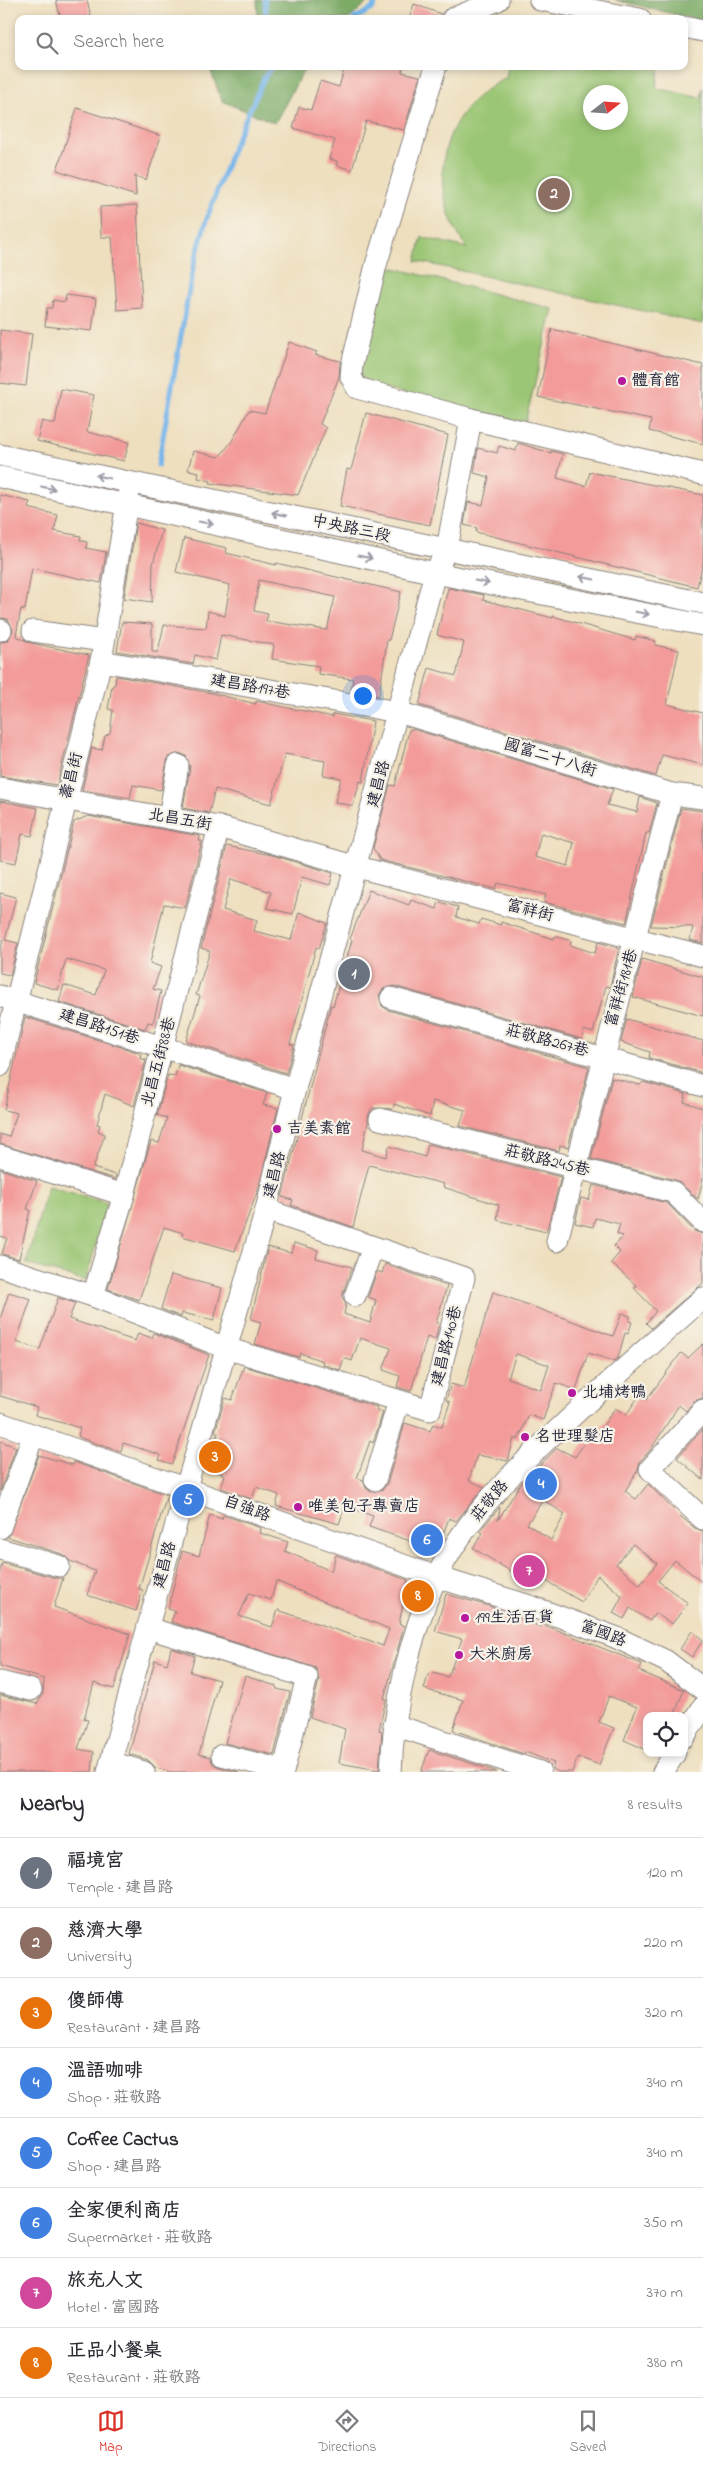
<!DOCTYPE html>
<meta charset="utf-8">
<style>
body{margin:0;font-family:"Indie Flower","LXGW WenKai TC",sans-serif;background:#f2f2f3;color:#2b2b33}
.controls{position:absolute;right:15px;bottom:15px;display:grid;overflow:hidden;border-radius:10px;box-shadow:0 2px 8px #0003}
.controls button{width:45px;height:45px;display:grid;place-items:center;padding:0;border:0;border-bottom:1px solid #e1e1e2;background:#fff;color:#2b2b33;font:25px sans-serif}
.compass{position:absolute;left:583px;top:85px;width:45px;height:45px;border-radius:50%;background:#fff;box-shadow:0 2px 8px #0003;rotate:73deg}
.you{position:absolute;left:362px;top:695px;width:18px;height:18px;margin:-12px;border:4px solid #fff;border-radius:50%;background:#1a73e8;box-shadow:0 0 0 8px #1a73e833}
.badge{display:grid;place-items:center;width:32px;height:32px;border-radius:50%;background:#d93025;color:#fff;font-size:16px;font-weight:700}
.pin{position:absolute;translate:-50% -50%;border:2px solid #fff;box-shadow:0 1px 5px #0006}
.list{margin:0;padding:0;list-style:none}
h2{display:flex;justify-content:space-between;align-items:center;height:65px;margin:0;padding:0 20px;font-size:21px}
h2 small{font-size:16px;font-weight:400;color:#7c7c81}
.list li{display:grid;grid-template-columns:32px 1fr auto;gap:15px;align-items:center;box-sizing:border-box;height:70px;padding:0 20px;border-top:1px solid #e1e1e2}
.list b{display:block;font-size:19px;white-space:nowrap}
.list p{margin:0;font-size:16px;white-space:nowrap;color:#7c7c81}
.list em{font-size:16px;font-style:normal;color:#7c7c81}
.icon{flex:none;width:28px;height:28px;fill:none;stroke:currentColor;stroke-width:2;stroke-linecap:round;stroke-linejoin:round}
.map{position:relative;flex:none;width:703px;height:1772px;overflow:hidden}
.search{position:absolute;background:#fff;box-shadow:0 2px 8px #0003;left:15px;right:15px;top:15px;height:55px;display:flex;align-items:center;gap:12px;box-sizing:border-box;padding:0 18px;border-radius:10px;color:#7c7c81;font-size:19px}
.sheet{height:625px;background:#fff}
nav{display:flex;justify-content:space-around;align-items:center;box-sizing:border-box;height:70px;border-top:1px solid #e1e1e2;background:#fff;font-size:14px;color:#7c7c81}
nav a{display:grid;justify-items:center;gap:2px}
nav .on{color:#d93025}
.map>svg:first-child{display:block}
.green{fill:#9bc674;stroke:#5e7458;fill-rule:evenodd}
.forest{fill:#7cab66;stroke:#4f6650}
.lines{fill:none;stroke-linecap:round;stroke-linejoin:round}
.stream{stroke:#77b6eb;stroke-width:5}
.building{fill:#f39b9a;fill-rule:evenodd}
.minor-casing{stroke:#88807c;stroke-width:23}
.minor{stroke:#fff;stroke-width:21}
.oneway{stroke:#9c9ca7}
.poi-dot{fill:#b5179e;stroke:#f7f3e8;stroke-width:2}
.labels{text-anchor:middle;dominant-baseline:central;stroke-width:4.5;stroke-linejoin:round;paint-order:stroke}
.poi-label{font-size:16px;fill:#22223b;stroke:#f7f3e8;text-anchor:start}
.street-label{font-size:16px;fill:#22223b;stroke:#f7f3e8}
</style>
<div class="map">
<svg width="703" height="1772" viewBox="0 0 703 1772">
<rect width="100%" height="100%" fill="#f7f3e8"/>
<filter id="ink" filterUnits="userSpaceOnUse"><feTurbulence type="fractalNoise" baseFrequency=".02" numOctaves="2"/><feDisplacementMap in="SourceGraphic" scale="10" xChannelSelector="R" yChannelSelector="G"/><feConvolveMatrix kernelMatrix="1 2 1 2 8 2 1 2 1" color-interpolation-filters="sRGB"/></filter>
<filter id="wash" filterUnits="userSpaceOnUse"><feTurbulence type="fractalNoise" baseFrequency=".0096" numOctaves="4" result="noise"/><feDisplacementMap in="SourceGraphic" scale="20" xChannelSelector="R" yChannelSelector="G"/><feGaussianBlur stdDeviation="1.12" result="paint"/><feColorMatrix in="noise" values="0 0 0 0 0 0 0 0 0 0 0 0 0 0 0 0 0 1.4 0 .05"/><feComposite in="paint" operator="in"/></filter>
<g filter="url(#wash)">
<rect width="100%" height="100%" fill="#eedfbe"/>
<!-- green -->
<g class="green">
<path d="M508,66H660L656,88L701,98L703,88V324L416,261L422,237L467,248C424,188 438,111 506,78ZM590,92H620V122H590Z"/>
<polygon points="383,265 553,309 525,423 372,386 361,377 359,368"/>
<polygon points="48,1186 107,1203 86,1281 26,1264"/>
</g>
<!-- forest -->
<g class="forest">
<polygon points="257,0 370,0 349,19 258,19"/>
<polygon points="615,0 703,0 703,21"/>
<polygon points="209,66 306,66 275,123 222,101"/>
</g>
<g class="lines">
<!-- stream -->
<g class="stream">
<polyline points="265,0 266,19"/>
<polyline points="354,19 372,9 377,0"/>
<polyline points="158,465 193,268 206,221 234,145 264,78 272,66"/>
</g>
</g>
<g id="blocks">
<!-- building -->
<g class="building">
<polygon points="56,0 87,0 91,17 61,19"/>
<polygon points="414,4 441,14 440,19 409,19"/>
<polygon points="345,66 403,66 402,72 420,76 404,130 366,121 352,170 336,165 337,161 329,159 335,140 293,128 299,107 311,110 320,81 339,87"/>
<polygon points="77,108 161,136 146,180 135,176 136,196 57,170"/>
<polygon points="137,205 142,308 117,310 112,237 101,237 100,207"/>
<polygon points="66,295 96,299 92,331 45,326 47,308 52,308 53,300 65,302"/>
<polygon points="552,329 703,365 703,444 649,431 651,420 538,397"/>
<polygon points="0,330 32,334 26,386 0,383"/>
<polygon points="289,342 317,352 315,355 340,361 339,377 320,424 326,428 298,495 210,483 211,481 198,478 199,472 188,470 193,451 219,457 232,441 249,410 265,413"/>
<polygon points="61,389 94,395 87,432 129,442 124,461 37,441 42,421 55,424"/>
<polygon points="366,413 448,435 430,525 340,506 347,469 351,470"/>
<polygon points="518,443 551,453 551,451 563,454 557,478 586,486 590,472 703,495 703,563 697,587 476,532 477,528 464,525 468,502 483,505 489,477 474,473 478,448 497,453 499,446 516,451"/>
<polygon points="0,495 30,502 28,508 58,515 54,531 81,536 80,540 87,542 86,548 106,552 101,583 32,568 25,610 21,609 16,636 31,643 89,655 57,785 0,776 0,642 8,641 13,630 8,619 0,618"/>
<polygon points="136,523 162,530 153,564 152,602 124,598"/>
<path d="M184,538L227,548L226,553L276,565V563L401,592L389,640H387L379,696L351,691L353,679L318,674L319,666L272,659L274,645L221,635L216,660L195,655L193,664L117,651L122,622L152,624V652H158L164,625L206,628L208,611L225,616L230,585L176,572ZM259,580L335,597L327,630L266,621L268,614L254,611Z"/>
<polygon points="448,588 484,595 483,600 553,618 553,616 635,640 636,636 656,641 655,645 679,650 667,704 703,713 703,765 662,755 656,776 419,705 429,668 456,676 464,642 437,635"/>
<polygon points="116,676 212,693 256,704 256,701 333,717 333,714 373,721 363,782 360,781 353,806 335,802 341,778 323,775 325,761 285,754 271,804 215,789 209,813 183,808 190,767 186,756 180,753 168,757 161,790 133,785 130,798 82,790 92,748 102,750 105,736 110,733 113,710 108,709 112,686 115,684"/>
<path d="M412,729L613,789L607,805L637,812L640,797L657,803L649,833H646L626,923L544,902L546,895L498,883L496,889L380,860L373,848L390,785L395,786L409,730ZM541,833L574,843L568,866L535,857Z"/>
<polygon points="0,801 38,808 32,836 22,834 16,863 0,860"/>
<polygon points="681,808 703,811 703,943 690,940 693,927 651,926"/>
<polygon points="88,816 200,836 199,841 202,841 185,908 164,904 150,963 161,967 153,989 161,991 153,1023 148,1022 145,1029 59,1002 64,985 96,995 104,970 66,959 58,990 34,983 74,822"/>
<polygon points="227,846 272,855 333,873 330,885 302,877 293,914 267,908 271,892 231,879 223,910 257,920 254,931 291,940 299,912 327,923 319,949 316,947 293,1033 290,1044 294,1045 286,1073 186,1041 200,996 196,995 210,951 201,948"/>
<polygon points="369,890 409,905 411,900 437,909 439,902 458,907 456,917 479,924 481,919 501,925 501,922 554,939 555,936 571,941 570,945 595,953 598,942 619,948 610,987 606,986 593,1033 584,1030 582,1039 394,986 383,989 379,995 382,1006 388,1010 589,1067 568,1147 560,1145 559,1151 460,1126 465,1110 433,1101 430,1116 394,1104 393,1109 372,1108 368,1116 368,1123 362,1150 386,1157 389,1146 425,1157 428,1144 561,1177 546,1232 497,1220 499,1205 443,1187 444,1184 369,1165 353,1227 291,1205 293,1200 282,1197 331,1005 333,1006 352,940 350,939"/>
<polygon points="0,893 16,897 5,940 18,943 10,975 0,973 0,952 3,940 0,940"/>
<polygon points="642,959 703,977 703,1016 633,997"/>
<polygon points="25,1017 137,1052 141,1055 140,1058 146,1060 134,1106 105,1094 97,1124 100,1125 98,1131 105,1134 93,1168 116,1175 115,1179 0,1144 0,1134 9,1137 17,1113 4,1110"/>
<polygon points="627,1019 703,1041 703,1073 649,1058 650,1052 621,1042"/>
<polygon points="178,1065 267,1093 263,1105 278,1108 258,1190 235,1251 182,1236 183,1233 164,1227 139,1300 108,1289 151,1141 159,1143 167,1118 157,1115 168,1075 175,1076"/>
<polygon points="612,1078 640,1085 643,1082 686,1094 684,1102 703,1108 703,1179 698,1199 676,1180 591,1159"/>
<polygon points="0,1169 37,1181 27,1209 30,1210 19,1259 2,1254 7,1238 0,1236"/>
<polygon points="593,1185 667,1203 694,1231 703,1234 703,1283 651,1328 646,1323 656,1311 634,1288 637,1286 611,1263 620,1252 614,1246 623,1236 617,1234 620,1224 595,1218 593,1227 575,1223 581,1198 589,1200"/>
<polygon points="294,1243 318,1250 316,1258 352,1267 343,1292 343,1299 346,1305 344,1314 370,1323 376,1300 368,1297 377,1271 382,1273 385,1264 447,1286 436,1323 439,1324 435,1340 427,1337 411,1391 397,1387 400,1376 383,1370 391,1348 360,1338 352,1361 344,1358 340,1370 322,1364 323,1361 300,1353 299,1357 255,1344 261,1322 251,1319 268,1247 291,1253"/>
<polygon points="171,1275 222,1288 214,1320 182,1313 181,1317 161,1309"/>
<polygon points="9,1292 31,1299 16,1342 40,1349 58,1298 75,1303 69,1319 135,1341 138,1333 152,1338 154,1333 209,1355 172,1464 159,1460 161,1455 123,1443 121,1452 81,1438 78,1436 80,1428 35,1415 37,1407 0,1396 0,1319"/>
<path d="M493,1292L613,1336L622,1313L630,1316L629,1321L632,1322L628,1334L625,1333L618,1358L614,1361L588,1353L576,1390L556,1383L543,1420L529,1415L518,1440L514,1438L508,1461L477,1455L469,1480L484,1487L456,1521L449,1518L437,1550L369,1527L373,1516L345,1506L339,1524L276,1506L279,1495L256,1487L252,1499L221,1488L225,1475L205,1467L218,1433L215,1432L225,1398L232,1400L244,1366L377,1407L376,1410L383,1412L373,1443L370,1441L357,1478L363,1480L366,1488L371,1492L383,1489L387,1484L405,1423L430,1431L433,1424L442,1427L450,1402L446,1400L451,1384L464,1388ZM516,1354L549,1365L541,1390L508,1378Z"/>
<path d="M703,1344V1398L694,1401L686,1411L679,1405L651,1449L640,1461L638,1470L625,1491L636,1499L648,1484L680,1516L695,1528L703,1531V1583L675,1560L658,1581L688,1603L672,1624L655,1613L650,1621L630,1608L624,1619L613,1613L622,1596L598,1575L582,1602L517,1564L512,1572L473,1548L483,1533L480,1531L498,1509L500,1507L498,1520L519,1486L557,1448L575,1457L592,1432L597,1435L615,1408L626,1415L639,1396L646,1400L681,1353L688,1358ZM543,1500L565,1514L551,1540L527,1524ZM633,1544L657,1563L640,1585L616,1564Z"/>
<polygon points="703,1429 703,1480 677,1458"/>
<polygon points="0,1441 16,1447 0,1491"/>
<polygon points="39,1455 73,1465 74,1462 167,1495 139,1589 143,1590 136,1611 87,1595 95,1571 70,1561 62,1554 8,1537"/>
<path d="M210,1515L222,1519L223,1515L261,1528L260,1533L288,1542L285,1551L331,1571L336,1555L408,1580L399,1624L404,1626L384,1699H386L379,1730L382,1731L379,1770L339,1763L345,1729L310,1717L319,1680L316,1668L171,1622L175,1611L168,1609L182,1551L199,1556ZM276,1581L389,1629L383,1646L278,1610L272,1627L239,1616L249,1593L271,1600Z"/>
<polygon points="2,1563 56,1578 63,1578 54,1607 130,1634 114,1689 94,1683 84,1719 88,1720 78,1749 94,1752 92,1772 0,1772 0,1695 37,1704 43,1694 44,1679 0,1666 0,1571"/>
<polygon points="446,1594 489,1606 541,1627 542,1624 642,1664 639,1671 684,1690 674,1716 647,1716 647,1750 624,1740 637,1707 609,1696 599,1722 614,1728 599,1765 578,1757 572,1772 559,1772 552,1769 554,1763 525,1752 524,1754 453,1730 463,1700 424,1689 429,1672 448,1677 462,1639 435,1631"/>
<polygon points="692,1631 703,1640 692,1657 680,1649"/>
<polygon points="171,1648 195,1656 190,1672 219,1680 199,1754 210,1757 213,1764 219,1767 239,1772 171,1772 156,1768 148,1760 129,1754 155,1660 167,1664"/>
<polygon points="245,1676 276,1686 277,1689 290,1692 274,1755 225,1743"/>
<polygon points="429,1750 492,1770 497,1772 421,1772"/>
</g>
</g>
</g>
<g filter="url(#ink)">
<use href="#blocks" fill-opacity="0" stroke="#88807c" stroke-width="1"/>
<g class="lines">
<!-- minor casing -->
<g class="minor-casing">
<g id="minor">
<polyline points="540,0 640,19"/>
<polyline points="452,19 498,0"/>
<polyline points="684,27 703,31"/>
<polyline points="436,66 376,265 352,365 351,377 357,388 471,419 703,474"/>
<polyline points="0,455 703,603"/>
<polyline points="0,477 435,573 703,625"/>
<polyline points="0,630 1,630"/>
<polyline points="33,631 104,641"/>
<polyline points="101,661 398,712 672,794 703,798"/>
<polyline points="0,788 219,827 357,867 703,956"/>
<polyline points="169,818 178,765"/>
<polyline points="0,996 295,1089"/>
<polyline points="391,998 703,1086"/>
<polyline points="0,1066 101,661 129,491"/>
<polyline points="380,1119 673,1192 703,1222"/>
<polyline points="0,1156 124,1195"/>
<polyline points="557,1241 672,794"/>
<polyline points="0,1266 93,1296 226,1348 430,1410 464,1278 266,1210"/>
<polyline points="93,1296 124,1195 219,827"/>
<polyline points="355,1296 373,1247"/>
<polyline points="703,1410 650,1469 703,1519"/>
<polyline points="0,1423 437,1577 533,1607 615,1637 666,1661 703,1689"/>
<polyline points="375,1480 399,1401"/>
<polyline points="0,1528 33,1436"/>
<polyline points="0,1549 59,1566"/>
<polyline points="148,1628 307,1677 283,1772"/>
<polyline points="0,1682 31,1690"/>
<polyline points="394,1725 540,1772"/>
<polyline points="684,1737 703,1707"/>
<polyline points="222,1755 283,1770"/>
<polyline points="111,1762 144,1772"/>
<polyline points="108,1772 186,1488 266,1210 295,1089 435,573 447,549 471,419"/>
<path d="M391,1772C393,1708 410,1636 436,1578C468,1511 537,1448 591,1399C628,1365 666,1331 703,1298"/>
<polyline points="663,1772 675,1753"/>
</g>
</g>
<!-- minor -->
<use href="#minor" class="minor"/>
</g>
<!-- one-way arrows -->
<defs><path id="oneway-shaft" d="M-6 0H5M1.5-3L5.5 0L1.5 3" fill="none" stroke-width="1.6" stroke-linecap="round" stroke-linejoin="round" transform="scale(1.25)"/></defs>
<g class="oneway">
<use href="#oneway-shaft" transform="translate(103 477) rotate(-168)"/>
<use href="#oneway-shaft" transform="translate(48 488) rotate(12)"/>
<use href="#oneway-shaft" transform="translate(279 514) rotate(-168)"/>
<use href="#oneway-shaft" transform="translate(206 523) rotate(12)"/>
<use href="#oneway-shaft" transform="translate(365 557) rotate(12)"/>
<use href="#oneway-shaft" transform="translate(587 578) rotate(-168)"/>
<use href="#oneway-shaft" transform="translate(482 582) rotate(11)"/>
<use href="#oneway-shaft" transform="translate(642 613) rotate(11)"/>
</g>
</g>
<!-- markers -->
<g class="poi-dot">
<circle cx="622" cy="381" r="5"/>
<circle cx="277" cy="1129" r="5"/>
<circle cx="572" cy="1393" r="5"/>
<circle cx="525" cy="1437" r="5"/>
<circle cx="298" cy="1507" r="5"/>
<circle cx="465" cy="1618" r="5"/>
<circle cx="459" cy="1655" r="5"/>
</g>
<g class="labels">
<!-- poi labels -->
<g class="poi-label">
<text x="632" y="381">體育館</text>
<text x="287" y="1129">吉美素館</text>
<text x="582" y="1393">北埔烤鴨</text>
<text x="535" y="1437">名世理髮店</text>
<text x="308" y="1507">唯美包子專賣店</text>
<text x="475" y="1618">199生活百貨</text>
<text x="469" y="1655">大米廚房</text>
</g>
<!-- street labels -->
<g class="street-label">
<text transform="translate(351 529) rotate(12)">中央路三段</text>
<text transform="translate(250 687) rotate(10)">建昌路197巷</text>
<text transform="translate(550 758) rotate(17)">國富二十八街</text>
<text transform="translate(72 776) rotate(-76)">壽昌街</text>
<text transform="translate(379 784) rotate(-75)">建昌路</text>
<text transform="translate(180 820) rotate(10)">北昌五街</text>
<text transform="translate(530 911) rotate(14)">富祥街</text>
<text transform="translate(622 988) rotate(-74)">富祥街181巷</text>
<text transform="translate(99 1027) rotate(18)">建昌路151巷</text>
<text transform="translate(547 1041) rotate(15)">莊敬路267巷</text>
<text transform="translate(159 1062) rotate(-75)">北昌五街88巷</text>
<text transform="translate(547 1161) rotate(14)">莊敬路245巷</text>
<text transform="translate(275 1175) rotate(-76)">建昌路</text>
<text transform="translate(447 1346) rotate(-76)">建昌路140巷</text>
<text transform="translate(490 1501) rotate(-50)">莊敬路</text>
<text transform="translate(247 1509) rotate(20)">自強路</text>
<text transform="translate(165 1565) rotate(-75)">建昌路</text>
<text transform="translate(603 1634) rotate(21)">富國路</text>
</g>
</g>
</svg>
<div class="controls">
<button><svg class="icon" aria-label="locate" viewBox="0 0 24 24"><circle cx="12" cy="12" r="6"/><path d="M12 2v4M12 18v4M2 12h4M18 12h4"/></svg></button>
</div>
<svg class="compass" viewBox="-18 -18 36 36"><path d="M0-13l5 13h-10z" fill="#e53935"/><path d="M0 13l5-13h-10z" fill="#7c7c81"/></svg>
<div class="you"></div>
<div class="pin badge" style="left:354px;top:974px;background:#6b7280">1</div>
<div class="pin badge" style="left:554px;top:194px;background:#8d6e63">2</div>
<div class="pin badge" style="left:215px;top:1457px;background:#e8710a">3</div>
<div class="pin badge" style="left:541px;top:1484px;background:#3f7fe0">4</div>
<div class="pin badge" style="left:188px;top:1500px;background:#3f7fe0">5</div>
<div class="pin badge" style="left:427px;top:1540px;background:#3f7fe0">6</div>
<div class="pin badge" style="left:529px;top:1571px;background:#d1479c">7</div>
<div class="pin badge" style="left:418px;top:1596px;background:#e8710a">8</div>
<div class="search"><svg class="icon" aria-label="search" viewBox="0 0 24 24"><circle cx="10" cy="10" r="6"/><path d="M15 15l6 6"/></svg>Search here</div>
</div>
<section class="sheet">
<h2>Nearby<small>8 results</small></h2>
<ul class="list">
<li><span class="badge" style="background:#6b7280">1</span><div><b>福境宮</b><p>Temple · 建昌路</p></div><em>120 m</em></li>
<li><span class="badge" style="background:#8d6e63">2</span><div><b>慈濟大學</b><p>University</p></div><em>220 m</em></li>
<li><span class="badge" style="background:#e8710a">3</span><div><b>傻師傅</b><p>Restaurant · 建昌路</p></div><em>320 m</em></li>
<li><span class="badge" style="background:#3f7fe0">4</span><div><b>溫語咖啡</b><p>Shop · 莊敬路</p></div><em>340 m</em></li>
<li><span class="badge" style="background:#3f7fe0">5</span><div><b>Coffee Cactus</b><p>Shop · 建昌路</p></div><em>340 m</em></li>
<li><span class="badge" style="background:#3f7fe0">6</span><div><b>全家便利商店</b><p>Supermarket · 莊敬路</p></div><em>350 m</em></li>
<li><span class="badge" style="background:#d1479c">7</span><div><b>旅充人文</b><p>Hotel · 富國路</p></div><em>370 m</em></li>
<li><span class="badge" style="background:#e8710a">8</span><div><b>正品小餐桌</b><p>Restaurant · 莊敬路</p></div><em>380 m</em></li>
</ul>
</section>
<nav>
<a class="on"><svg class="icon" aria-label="map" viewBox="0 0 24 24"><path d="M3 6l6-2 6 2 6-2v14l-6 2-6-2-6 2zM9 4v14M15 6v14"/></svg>Map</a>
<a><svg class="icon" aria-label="directions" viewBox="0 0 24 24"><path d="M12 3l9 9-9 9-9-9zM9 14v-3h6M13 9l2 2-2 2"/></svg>Directions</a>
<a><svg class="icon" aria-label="saved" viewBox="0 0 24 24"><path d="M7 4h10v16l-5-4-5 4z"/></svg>Saved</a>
</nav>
